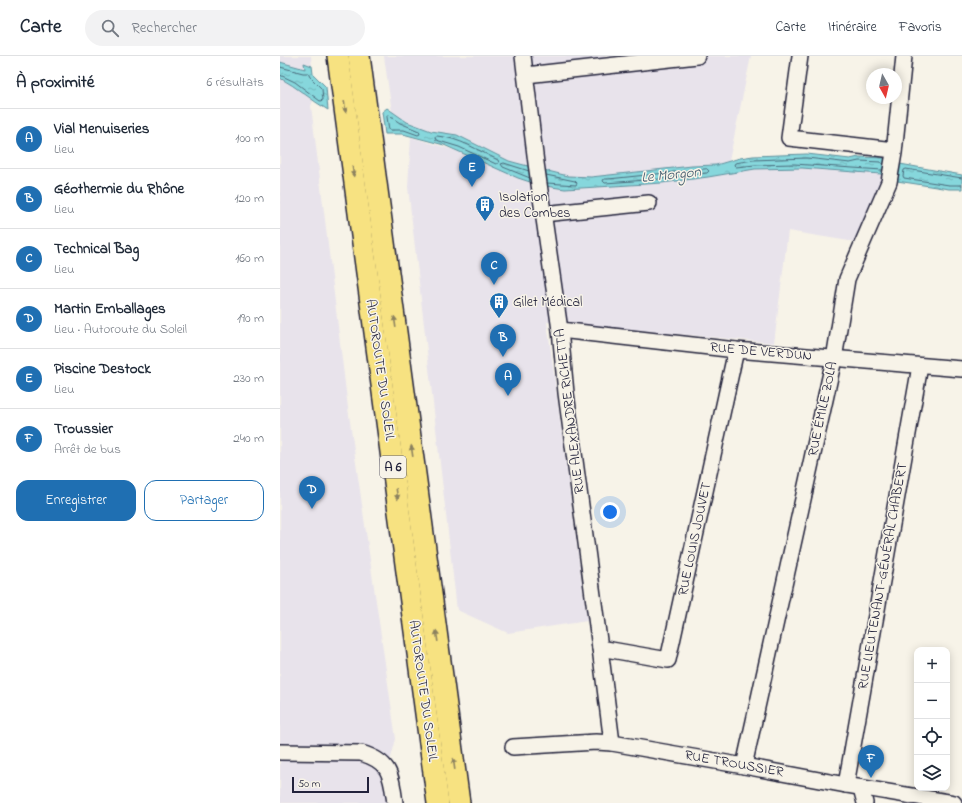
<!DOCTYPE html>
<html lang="fr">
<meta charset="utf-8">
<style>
body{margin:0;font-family:"Indie Flower",sans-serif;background:#f2f2f3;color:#1f2937}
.controls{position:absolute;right:12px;bottom:12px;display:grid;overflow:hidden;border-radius:8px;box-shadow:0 2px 10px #0003}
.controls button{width:36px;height:36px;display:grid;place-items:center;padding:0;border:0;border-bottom:1px solid #e0e1e3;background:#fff;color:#1f2937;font:20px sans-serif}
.compass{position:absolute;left:586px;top:12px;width:36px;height:36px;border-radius:50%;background:#fff;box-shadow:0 2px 10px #0003;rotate:172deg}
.scale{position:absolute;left:12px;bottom:10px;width:77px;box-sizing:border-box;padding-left:4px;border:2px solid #22223b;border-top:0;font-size:11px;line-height:14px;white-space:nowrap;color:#22223b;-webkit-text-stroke:3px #f7f3e8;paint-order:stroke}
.you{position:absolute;left:330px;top:456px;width:14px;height:14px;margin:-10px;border:3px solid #fff;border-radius:50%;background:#1a73e8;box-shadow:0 0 0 6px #1a73e833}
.badge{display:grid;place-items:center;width:26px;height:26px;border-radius:50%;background:#1f6fb2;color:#fff;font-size:13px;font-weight:700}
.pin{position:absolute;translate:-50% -33px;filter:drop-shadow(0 1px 2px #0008)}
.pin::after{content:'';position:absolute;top:21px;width:14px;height:12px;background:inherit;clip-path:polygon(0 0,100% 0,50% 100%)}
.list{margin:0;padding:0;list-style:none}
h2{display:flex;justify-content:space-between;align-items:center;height:52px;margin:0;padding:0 16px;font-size:17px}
h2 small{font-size:13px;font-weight:400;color:#747a83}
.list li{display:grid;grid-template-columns:26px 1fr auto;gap:12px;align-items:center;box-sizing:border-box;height:60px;padding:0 16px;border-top:1px solid #e0e1e3}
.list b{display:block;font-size:15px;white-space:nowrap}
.list p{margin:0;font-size:13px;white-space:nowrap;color:#747a83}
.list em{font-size:13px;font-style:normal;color:#747a83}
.actions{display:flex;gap:8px;padding:12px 16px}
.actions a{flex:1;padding:9px 0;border:1px solid #1f6fb2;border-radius:12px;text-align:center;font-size:14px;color:#1f6fb2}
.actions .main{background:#1f6fb2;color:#fff}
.icon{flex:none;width:22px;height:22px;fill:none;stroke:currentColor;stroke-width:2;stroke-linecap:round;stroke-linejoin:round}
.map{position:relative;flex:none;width:682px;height:747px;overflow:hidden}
header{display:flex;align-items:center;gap:24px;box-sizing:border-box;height:56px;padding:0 20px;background:#fff;border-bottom:1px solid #e0e1e3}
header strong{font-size:19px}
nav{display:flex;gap:22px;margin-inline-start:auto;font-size:14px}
.search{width:280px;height:36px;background:#f2f2f3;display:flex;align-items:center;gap:10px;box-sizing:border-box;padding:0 14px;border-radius:22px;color:#747a83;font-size:15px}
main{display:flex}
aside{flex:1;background:#fff}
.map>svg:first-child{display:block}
.built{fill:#e8e3eb}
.water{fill:url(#water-ripples);stroke:#5e8f9c}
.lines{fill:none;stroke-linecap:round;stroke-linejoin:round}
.shore{stroke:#4a6a7b;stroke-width:1}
.minor-casing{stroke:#22223b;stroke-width:18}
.highway-casing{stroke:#22223b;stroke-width:24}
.minor{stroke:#f7f3e8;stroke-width:15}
.highway{stroke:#f7e281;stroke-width:21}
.oneway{fill:#8c825e}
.labels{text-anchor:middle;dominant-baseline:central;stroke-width:3;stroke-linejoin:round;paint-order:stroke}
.shield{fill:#f7f3e8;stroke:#62616f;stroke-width:1}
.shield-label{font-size:13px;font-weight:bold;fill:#22223b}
.poi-label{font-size:14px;fill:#22223b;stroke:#f7f3e8;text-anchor:start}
.street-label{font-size:14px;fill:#22223b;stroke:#f7f3e8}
.water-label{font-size:15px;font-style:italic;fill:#40586b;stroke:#f7f3e8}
</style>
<header>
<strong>Carte</strong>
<div class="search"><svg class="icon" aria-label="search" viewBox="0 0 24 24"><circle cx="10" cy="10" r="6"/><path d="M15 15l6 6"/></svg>Rechercher</div>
<nav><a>Carte</a><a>Itinéraire</a><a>Favoris</a></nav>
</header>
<main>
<aside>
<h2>À proximité<small>6 résultats</small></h2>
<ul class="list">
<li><span class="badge">A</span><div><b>Vial Menuiseries</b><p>Lieu</p></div><em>100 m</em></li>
<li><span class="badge">B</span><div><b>Géothermie du Rhône</b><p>Lieu</p></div><em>120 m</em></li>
<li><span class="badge">C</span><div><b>Technical Bag</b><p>Lieu</p></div><em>160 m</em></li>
<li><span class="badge">D</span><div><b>Martin Emballages</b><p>Lieu · Autoroute du Soleil</p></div><em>190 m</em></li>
<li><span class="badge">E</span><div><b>Piscine Destock</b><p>Lieu</p></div><em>230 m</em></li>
<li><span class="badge">F</span><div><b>Troussier</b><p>Arrêt de bus</p></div><em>240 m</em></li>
</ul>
<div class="actions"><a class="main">Enregistrer</a><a>Partager</a></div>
</aside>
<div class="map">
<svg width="682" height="747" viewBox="0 0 682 747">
<defs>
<pattern id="water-ripples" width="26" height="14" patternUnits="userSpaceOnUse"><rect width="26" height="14" fill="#86d7dc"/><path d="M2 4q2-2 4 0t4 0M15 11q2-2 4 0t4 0" fill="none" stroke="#73b8be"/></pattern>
</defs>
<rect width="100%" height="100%" fill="#f7f3e8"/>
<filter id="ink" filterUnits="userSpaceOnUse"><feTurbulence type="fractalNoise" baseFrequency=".025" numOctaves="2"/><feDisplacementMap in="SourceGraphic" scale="8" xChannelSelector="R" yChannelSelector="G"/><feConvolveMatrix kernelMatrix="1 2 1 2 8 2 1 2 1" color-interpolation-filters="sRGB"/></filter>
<g filter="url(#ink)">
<!-- built -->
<g class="built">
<polygon points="0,0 31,0 32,10 25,8 25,13 0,6"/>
<polygon points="104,0 471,0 449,105 436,109 412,110 303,122 288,120 240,108 229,105 188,84 172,78 145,73 121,63 112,56"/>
<polygon points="0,22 13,29 33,45 31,50 68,352 116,683 104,728 106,747 0,747"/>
<polygon points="131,81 177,95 249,126 259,129 291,133 382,127 428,121 475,113 522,112 601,118 604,120 575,186 508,175 494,287 267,266 307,565 228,577 177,554 128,131"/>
</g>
<!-- water -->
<g class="water">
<path d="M0,6L25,13L24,7L32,10L33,18L46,31L48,54C31,44 17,31 0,22Z"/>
<polygon points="107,52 127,66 151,75 177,79 229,105 240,108 288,120 311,121 412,110 436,109 460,102 473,100 527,98 570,103 579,101 606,102 604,120 601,118 522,112 475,113 428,121 382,127 285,133 259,129 238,122 164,89 123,78 105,78 102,56"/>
<polygon points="620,108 682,119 682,133 669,133 617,125"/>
</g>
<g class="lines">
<!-- shore -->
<g class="shore">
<polyline points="0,11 23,17 28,17 30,21 42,33 43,44 40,45 15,26 0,19"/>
<polygon points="108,59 120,67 139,75 140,78 138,79 124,74 109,74 107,61"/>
<path d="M157,80C180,82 197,94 218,104L219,107L216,108L179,91L156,84L155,81Z"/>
<polygon points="427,113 429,115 427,117 381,123 325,127 323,125 324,123 328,123"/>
<polyline points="602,114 514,108 475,109 456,111 454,109 455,107 473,104 527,102 570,107 579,105 601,106 603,109"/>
<polyline points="249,115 224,107 221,108 223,111 250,122"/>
<polyline points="266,119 295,125 297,127 296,129 267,127"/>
<polyline points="682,122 626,113 624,114 623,120 624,122 669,129 682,129"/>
</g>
<!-- minor casing -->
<g class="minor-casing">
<g id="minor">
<polyline points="243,0 256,107 280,274 286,337 320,592 332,687"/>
<polyline points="520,0 509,82 614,94"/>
<polyline points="246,19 417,0"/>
<polyline points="263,158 369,147"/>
<polyline points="280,274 456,294 682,313"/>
<polyline points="320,592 388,604 456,294"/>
<polyline points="233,691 316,686 332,687 464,710 566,729 674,747"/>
<path d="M0,696L81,697C111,706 111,719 115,747"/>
<polyline points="464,710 554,303 567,223 609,126 614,97 624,0"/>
<polyline points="566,729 640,310"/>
<polyline points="581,732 585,747"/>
</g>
</g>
<!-- highway casing -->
<g class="highway-casing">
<g id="highway">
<polyline points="58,0 158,747"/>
<polyline points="79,0 179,747"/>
</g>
</g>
<!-- minor -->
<use href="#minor" class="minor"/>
<!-- highway -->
<use href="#highway" class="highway"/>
</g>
<!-- one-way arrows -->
<defs><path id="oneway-solid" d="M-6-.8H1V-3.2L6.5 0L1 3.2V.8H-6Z"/></defs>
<g class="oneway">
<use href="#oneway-solid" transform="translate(65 51) rotate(82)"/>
<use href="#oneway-solid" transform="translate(73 115) rotate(82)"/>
<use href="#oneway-solid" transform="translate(115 266) rotate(-98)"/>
<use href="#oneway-solid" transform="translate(132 395) rotate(-98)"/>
<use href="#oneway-solid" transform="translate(117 438) rotate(82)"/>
<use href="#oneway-solid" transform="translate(157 580) rotate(-98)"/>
<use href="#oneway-solid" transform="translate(174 708) rotate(-98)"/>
</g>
</g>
<!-- icons -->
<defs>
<g id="building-pin" transform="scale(1)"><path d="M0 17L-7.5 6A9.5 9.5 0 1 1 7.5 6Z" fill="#1f6fb2" stroke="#f7f3e8"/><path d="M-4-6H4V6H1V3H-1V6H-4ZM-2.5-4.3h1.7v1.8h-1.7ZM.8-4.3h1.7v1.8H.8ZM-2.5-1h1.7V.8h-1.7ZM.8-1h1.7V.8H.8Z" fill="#fff"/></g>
</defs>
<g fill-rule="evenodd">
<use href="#building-pin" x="205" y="149"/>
<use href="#building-pin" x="219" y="246"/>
</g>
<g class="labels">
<!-- shield labels -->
<rect class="shield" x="100" y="400" width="26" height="22" rx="3"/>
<g class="shield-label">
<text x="113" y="411">A 6</text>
</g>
<!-- poi labels -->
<g class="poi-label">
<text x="219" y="141">Isolation<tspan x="219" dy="16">des Combes</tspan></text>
<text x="233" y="246">Gilet Médical</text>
</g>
<!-- street labels -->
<g class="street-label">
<text transform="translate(481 296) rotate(5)">RUE DE VERDUN</text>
<text transform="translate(100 314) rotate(82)">AUTOROUTE DU SOLEIL</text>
<text transform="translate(543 353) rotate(-78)">RUE ÉMILE ZOLA</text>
<text transform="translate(290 355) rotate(-97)">RUE ALEXANDRE RICHETTA</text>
<text transform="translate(415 483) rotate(-78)">RUE LOUIS JOUVET</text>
<text transform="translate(603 520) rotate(-80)">RUE LIEUTENANT-GÉNÉRAL CHABERT</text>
<text transform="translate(143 635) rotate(82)">AUTOROUTE DU SOLEIL</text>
<text transform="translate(454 708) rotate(10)">RUE TROUSSIER</text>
</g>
<!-- water labels -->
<g class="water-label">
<text transform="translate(391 119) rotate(-6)">Le Morgon</text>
</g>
</g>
</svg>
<div class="controls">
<button>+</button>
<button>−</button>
<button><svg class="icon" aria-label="locate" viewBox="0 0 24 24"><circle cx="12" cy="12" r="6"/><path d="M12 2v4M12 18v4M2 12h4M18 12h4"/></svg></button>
<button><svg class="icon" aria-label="layers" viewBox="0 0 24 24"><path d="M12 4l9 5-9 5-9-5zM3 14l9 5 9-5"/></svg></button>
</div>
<svg class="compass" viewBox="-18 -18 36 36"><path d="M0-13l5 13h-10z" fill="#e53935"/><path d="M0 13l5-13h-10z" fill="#747a83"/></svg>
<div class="scale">50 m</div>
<div class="you"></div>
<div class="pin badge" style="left:228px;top:340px">A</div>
<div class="pin badge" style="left:223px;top:301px">B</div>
<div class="pin badge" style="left:214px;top:229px">C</div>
<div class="pin badge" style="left:32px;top:453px">D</div>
<div class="pin badge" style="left:192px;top:131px">E</div>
<div class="pin badge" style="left:591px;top:722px">F</div>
</div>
</main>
